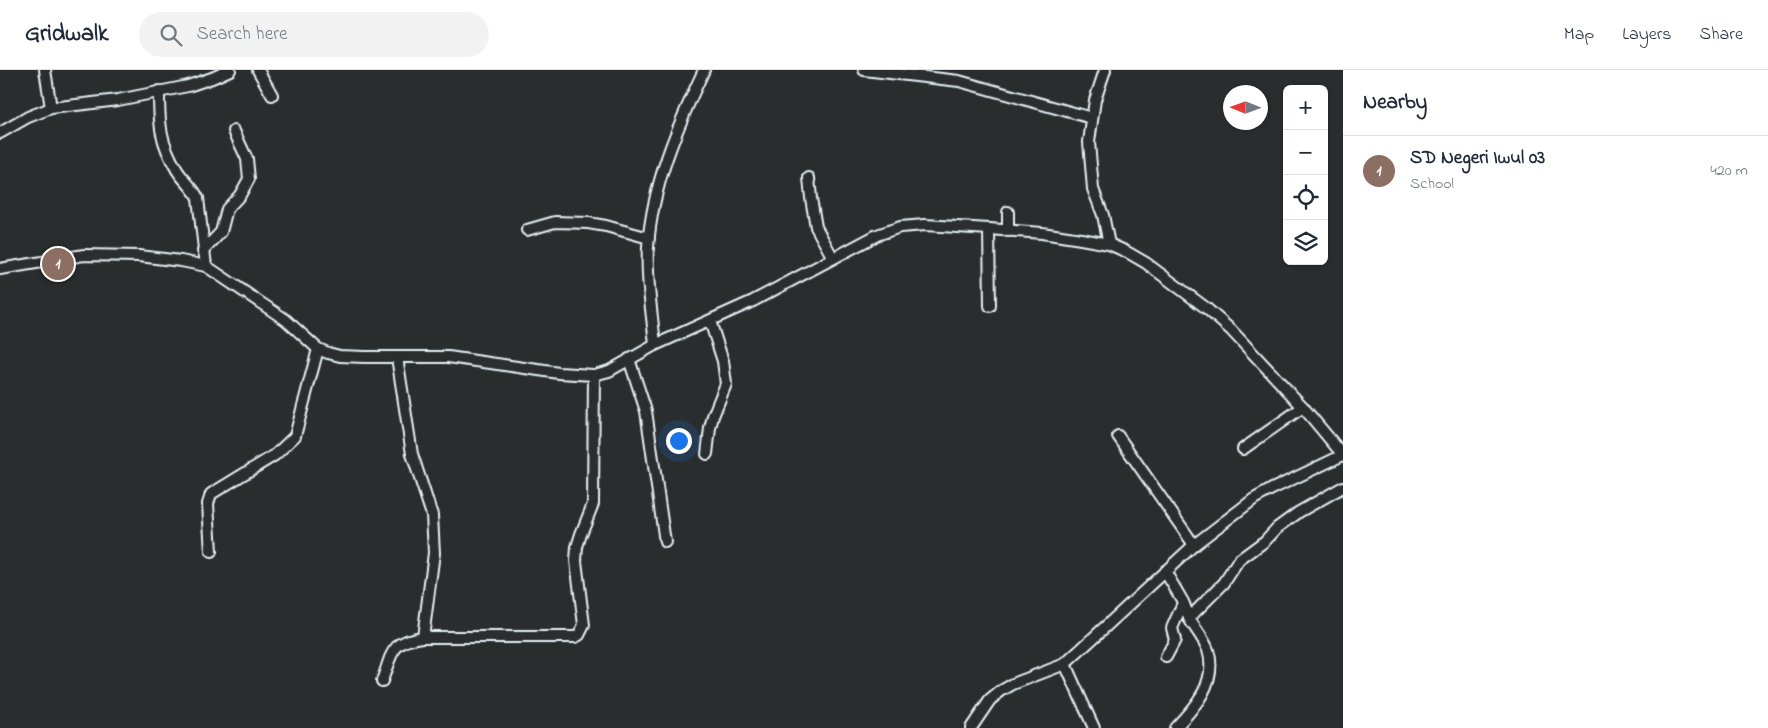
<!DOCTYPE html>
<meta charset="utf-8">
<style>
body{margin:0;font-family:"Indie Flower",sans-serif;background:#f2f2f3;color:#1f2937}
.controls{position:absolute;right:15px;top:15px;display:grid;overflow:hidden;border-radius:8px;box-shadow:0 1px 4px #0004}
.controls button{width:45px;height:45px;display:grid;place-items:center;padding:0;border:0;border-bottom:1px solid #e0e1e3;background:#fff;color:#1f2937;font:25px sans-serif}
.compass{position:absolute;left:1223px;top:15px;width:45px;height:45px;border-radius:50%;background:#fff;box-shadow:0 1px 4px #0004;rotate:271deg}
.you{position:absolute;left:678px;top:370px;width:18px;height:18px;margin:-12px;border:4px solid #fff;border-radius:50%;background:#1a73e8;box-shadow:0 0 0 8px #1a73e833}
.badge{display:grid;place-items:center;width:32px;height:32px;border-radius:50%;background:#84754c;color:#fff;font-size:16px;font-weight:700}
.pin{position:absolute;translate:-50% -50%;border:2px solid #fff;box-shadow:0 1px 5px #0006}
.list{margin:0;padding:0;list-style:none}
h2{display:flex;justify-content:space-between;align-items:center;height:65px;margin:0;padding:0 20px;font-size:21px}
h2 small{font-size:16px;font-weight:400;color:#747a83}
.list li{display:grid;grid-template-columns:32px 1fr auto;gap:15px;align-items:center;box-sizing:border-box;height:70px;padding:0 20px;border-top:1px solid #e0e1e3}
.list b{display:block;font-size:19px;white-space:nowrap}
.list p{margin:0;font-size:16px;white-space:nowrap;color:#747a83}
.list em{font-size:16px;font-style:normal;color:#747a83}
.icon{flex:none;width:28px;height:28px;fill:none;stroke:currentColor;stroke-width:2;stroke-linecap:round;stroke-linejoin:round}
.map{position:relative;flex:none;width:1343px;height:658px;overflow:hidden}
header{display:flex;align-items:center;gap:30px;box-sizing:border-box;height:70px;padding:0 25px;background:#fff;border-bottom:1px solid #e0e1e3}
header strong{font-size:24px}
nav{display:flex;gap:28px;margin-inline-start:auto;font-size:18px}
.search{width:350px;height:45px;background:#f2f2f3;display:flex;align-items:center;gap:12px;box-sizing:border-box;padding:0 18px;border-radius:28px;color:#747a83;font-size:19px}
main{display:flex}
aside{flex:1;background:#fff}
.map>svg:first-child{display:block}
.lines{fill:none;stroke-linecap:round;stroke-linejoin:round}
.street-casing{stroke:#e8f1f8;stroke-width:14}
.street{stroke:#2a2d2e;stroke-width:10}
</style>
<header>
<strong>Gridwalk</strong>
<div class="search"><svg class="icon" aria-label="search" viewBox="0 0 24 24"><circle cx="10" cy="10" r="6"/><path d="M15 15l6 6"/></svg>Search here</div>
<nav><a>Map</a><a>Layers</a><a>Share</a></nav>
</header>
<main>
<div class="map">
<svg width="1343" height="658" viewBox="0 0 1343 658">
<rect width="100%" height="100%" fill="#2a2d2e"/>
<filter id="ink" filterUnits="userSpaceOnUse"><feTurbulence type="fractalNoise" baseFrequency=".02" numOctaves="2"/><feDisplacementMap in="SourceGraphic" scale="10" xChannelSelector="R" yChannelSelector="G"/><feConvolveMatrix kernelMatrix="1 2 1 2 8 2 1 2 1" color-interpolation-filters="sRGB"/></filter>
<g filter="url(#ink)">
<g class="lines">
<!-- street casing -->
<g class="street-casing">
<g id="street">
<polyline points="45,0 51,38"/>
<polyline points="258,0 272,25"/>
<polyline points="864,0 959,11 1092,48"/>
<polyline points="1105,0 1095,30 1089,72 1093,119 1103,145 1109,174"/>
<path d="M159,21C159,54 160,72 177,100C183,110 193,117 198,128L206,196"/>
<polyline points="0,63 28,47 51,38 118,30 188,16 212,8 230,0"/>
<polyline points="809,108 811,128 816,157 833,188"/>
<polyline points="1008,142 1008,161"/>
<polyline points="989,159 990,236"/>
<polyline points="527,160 555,152 588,153 606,156 649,168"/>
<polyline points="203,181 221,162 227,139 240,125 249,109 247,89 234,61"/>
<polyline points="0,199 84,185 139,186 181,191 206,196 286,250 318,279 328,283 340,286 364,287 448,287 559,303 594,305 609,301 655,275 753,231 877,165 900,157 925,155 989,159 1042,163 1081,169 1109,174 1127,182 1146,193 1206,238 1231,260 1303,337 1343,385"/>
<path d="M655,275C652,243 646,209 648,177C652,115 678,55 704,0"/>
<polyline points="397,287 412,384 432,445 434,483 423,567"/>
<polyline points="629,289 646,341 665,472"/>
<polyline points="1118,366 1194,475"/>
<polyline points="1243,379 1303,337"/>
<polyline points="707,384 710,358 713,346 726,314 723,291 710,251"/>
<polyline points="211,482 208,434 211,424 275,385 295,366 318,279"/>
<path d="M1165,501C1171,512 1177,521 1183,532C1186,538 1187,544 1190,550C1196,560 1204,569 1208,580C1218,612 1195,637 1175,658"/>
<polyline points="1189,548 1224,513 1239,490 1265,471 1277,458 1299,442 1343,417"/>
<polyline points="1166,587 1175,570 1172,558 1183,533"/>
<polyline points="1065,594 1094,658"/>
<path d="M382,611C392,584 390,571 423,567H575L579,565L584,555L576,491L577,477L581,464L593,434L594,305"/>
<polyline points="971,658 990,630 1001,621 1013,614 1065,594 1194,475 1254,429 1272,419 1343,385"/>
</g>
</g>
<!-- street -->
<use href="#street" class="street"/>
</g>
</g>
</svg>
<div class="controls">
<button>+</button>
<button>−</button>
<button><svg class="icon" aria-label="locate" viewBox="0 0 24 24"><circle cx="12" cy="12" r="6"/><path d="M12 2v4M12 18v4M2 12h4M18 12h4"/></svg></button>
<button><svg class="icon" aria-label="layers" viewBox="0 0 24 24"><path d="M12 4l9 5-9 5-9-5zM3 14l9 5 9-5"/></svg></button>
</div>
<svg class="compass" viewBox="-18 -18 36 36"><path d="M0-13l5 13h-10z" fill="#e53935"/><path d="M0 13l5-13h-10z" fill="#747a83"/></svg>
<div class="you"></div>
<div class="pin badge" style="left:58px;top:194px;background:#8d6e63">1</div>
</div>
<aside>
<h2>Nearby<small></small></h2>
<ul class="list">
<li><span class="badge" style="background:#8d6e63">1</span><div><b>SD Negeri Iwul 03</b><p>School</p></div><em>420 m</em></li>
</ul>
</aside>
</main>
